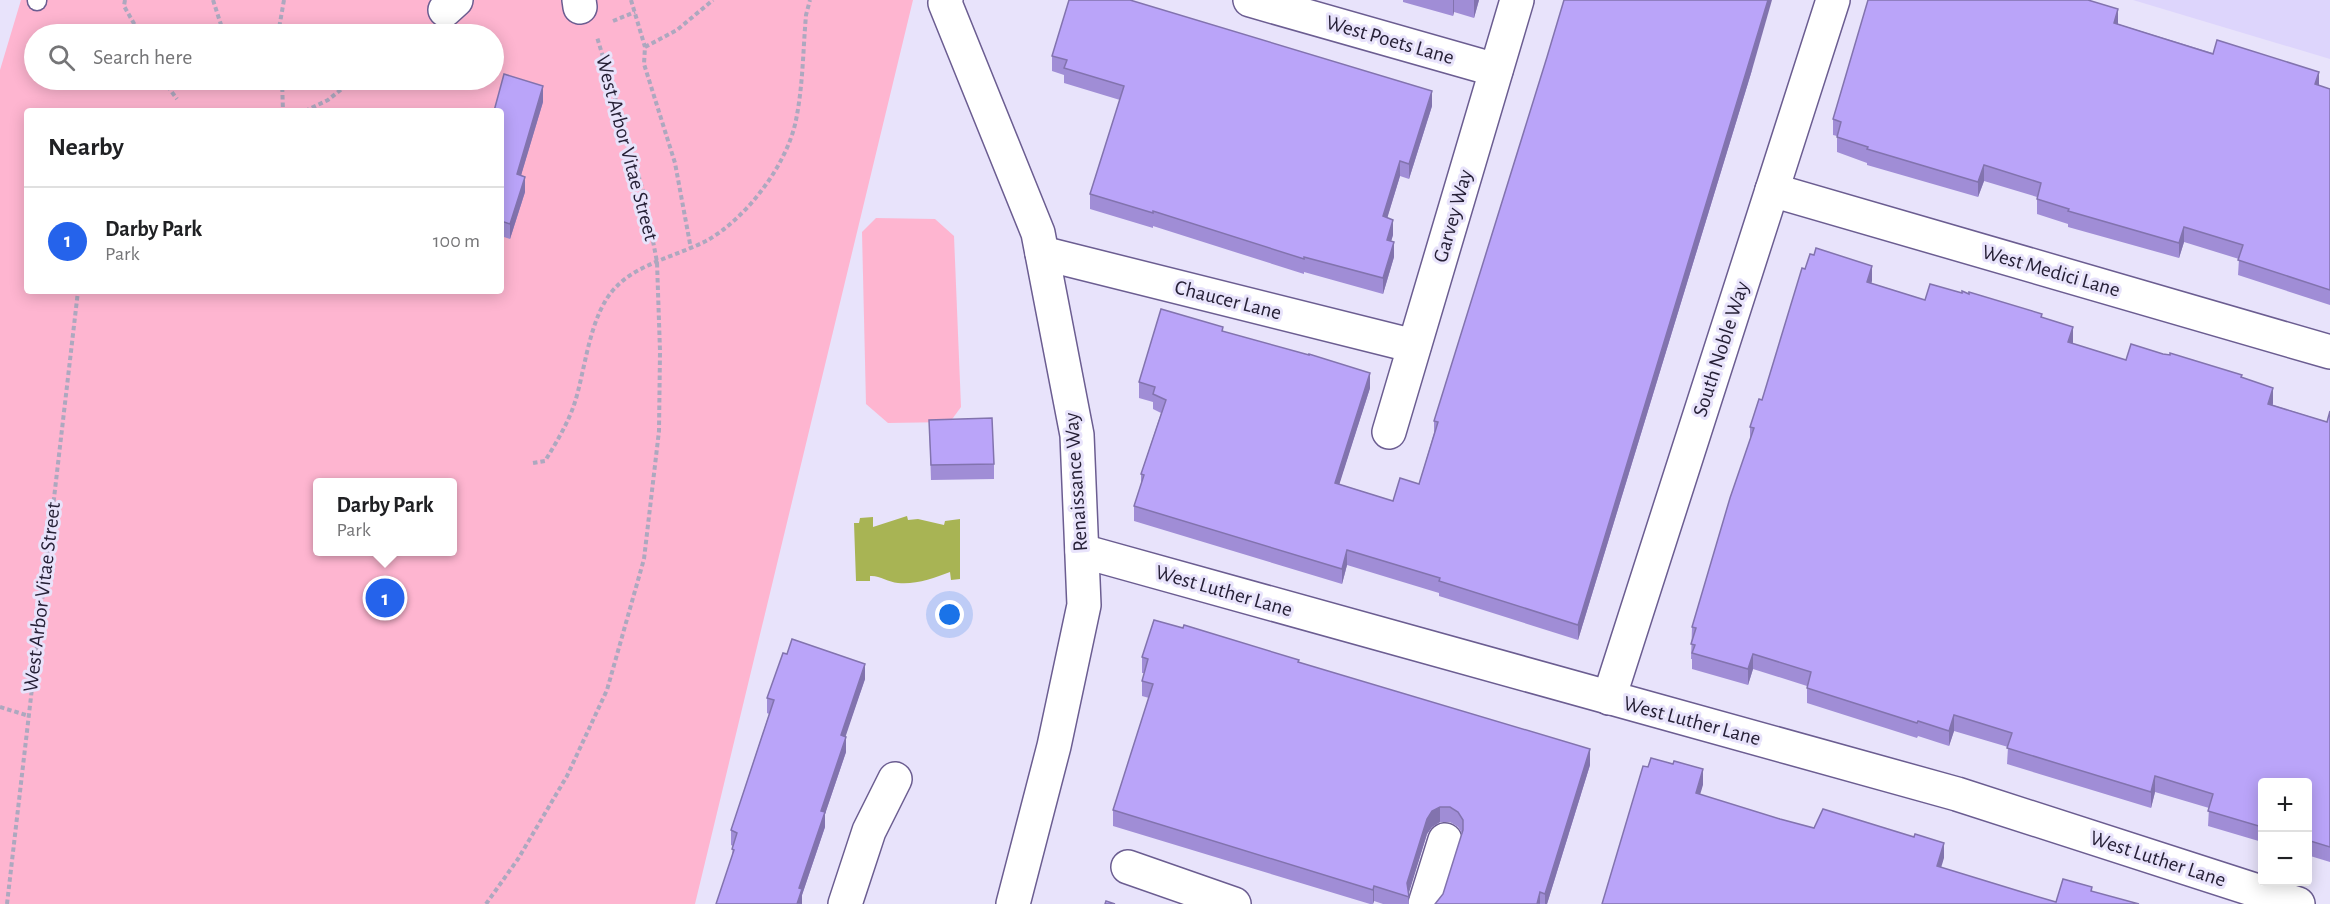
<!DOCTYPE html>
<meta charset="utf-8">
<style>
body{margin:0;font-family:"Alegreya Sans",sans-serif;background:#f6f6f6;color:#202124}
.controls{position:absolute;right:18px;bottom:18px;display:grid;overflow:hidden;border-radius:6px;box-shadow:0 3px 15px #0003}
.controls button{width:54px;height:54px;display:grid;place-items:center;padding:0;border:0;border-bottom:2px solid #e0e0e0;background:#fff;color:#202124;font:30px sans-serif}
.you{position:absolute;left:950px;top:615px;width:21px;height:21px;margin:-15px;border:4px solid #fff;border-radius:50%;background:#1a73e8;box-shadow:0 0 0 9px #1a73e833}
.badge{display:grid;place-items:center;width:39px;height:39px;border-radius:50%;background:#2563eb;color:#fff;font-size:20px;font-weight:700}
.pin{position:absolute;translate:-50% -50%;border:3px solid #fff;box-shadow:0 2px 6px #0006}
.popup{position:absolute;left:313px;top:478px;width:144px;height:78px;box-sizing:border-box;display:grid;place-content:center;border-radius:6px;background:#fff;filter:drop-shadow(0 2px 4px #0005);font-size:20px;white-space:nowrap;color:#757577}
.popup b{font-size:22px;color:#202124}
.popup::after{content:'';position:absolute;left:50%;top:100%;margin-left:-12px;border:12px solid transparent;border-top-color:#fff}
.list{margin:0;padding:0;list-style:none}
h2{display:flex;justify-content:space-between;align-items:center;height:78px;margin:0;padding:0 24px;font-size:26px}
h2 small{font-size:20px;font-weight:400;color:#757577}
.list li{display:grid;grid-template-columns:39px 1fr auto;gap:18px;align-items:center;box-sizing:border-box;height:108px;padding:0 24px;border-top:2px solid #e0e0e0}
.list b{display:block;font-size:22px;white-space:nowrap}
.list p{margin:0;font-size:20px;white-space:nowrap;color:#757577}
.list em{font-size:20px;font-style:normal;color:#757577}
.icon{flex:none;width:33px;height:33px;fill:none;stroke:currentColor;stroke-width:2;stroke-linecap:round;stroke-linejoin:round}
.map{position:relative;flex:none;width:2330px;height:904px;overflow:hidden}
.search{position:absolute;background:#fff;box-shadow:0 3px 15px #0003;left:24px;top:24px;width:480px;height:66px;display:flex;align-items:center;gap:15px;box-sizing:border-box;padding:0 21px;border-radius:33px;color:#757577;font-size:22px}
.panel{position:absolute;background:#fff;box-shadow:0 3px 15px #0003;left:24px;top:108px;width:480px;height:186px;border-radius:6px}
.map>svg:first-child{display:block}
.built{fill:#ddd5fc}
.green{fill:#feb5d0;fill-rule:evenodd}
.water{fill:#a8b454}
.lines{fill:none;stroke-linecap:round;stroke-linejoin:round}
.service-casing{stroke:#6b5d91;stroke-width:21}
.minor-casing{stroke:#6b5d91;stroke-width:36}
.path{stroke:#ada8bf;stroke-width:4;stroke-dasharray:4.5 3;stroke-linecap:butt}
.service{stroke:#fff;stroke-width:18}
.minor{stroke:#fff;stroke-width:33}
.wall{fill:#a08dd6}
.shaded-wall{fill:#8273ae}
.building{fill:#baa4f9;stroke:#8273ae;stroke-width:1.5}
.labels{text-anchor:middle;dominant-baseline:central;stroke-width:6;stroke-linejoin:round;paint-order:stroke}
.street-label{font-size:21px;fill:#262036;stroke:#e8e3fb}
</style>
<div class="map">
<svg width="2330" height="904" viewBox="0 0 2330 904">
<rect width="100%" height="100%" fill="#e8e3fb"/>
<!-- built -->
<polygon class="built" points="2133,0 2330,0 2330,59"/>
<!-- green -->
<g class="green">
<path d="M21,0H913L695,904H0V70ZM34,34H494V80H34ZM27,111H501V291H27ZM318,482H452V552H318Z"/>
<polygon points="876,218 935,219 954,236 961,407 950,422 888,423 866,404 862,232"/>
</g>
<!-- water -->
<path class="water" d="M907,516L908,520L918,519L944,525L945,521L960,519V579L951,580L950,572C934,578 915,585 898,583C888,582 879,575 870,576V581H856L854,523H859L860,518L873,517V527Z"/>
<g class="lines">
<!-- service casing -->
<g class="service-casing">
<polyline id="service" points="37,1 37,0"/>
</g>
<!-- minor casing -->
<g class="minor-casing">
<g id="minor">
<polyline points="579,0 580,7"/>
<polyline points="946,0 945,3 1038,233 1077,435 1084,605 1054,746 1013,904"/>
<polyline points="1250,0 1496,70"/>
<polyline points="445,10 456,0"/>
<polyline points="1772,190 2330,352"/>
<polyline points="1042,253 1414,346"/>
<polyline points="1389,432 1517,0"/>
<polyline points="1082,551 1957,794 2298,904"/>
<polyline points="1609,698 1833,0"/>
<polyline points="1128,867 1234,904"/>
<polyline points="845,904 869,831 895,779"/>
<polyline points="1425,904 1445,840"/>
</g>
</g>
<!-- path -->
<g class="path">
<polyline points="125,0 124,6 140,34"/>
<polyline points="213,0 224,34"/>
<polyline points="631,0 645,47 644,64 675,163 691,249"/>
<polyline points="613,21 635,12"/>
<polyline points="278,34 284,0"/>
<polyline points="645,47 677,30 713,0"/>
<polyline points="163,80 177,99"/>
<polyline points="282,80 283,111"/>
<polyline points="305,111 328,100 353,80"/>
<path d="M533,463L545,461C556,443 567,425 574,405C586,369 589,313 617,286C638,264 679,255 706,241C746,219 787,165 796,120C803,86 803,50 806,15L810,0"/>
<polyline points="0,707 29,716"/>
<polyline points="7,904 78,291"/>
<polyline points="486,904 518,859 567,776 607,690 644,559 659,431 660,351 657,262 644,194 597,37"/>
</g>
<!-- service -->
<use href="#service" class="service"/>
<!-- minor -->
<use href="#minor" class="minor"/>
</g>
<!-- wall -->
<g class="wall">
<polygon points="1403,0 1479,0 1474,18 1454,12 1453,16 1403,2"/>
<polygon points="2118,24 2330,89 2330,305 2238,275 2239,259 2184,242 2179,258 2068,227 2068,224 2037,214 2037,197 1984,181 1978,197 1867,165 1867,163 1837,152 1837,136 1833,135 1833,119"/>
<polygon points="1052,56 1432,106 1409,179 1400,176 1387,218 1393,235 1391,241 1394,257 1383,294 1304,272 1304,274 1153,226 1153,228 1090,209 1090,194 1120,100 1064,83 1064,75 1052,71"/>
<polygon points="1752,70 1578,640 1439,596 1439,593 1347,565 1342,584 1134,521 1134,506 1141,486 1141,474 1161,413 1153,409 1153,402 1139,398 1139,382 1223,331 1370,388 1339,484 1393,501 1419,484 1434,433 1434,421"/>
<polygon points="543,102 521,175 525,192 510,239 501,236 501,111"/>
<polygon points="1872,281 1871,283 1925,300 2042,317 2073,342 2072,344 2126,360 2242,377 2273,403 2273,405 2327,422 2330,411 2330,862 2307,855 2307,783 2262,783 2262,842 2208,826 2209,808 2155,792 2151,808 2007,764 2008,747 1954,731 1949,746 1918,736 1917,738 1807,703 1807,686 1753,669 1748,685 1692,669 1692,659 1691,659 1692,627 1750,439 1750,427 1762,400"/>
<polygon points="929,420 994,464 994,479 931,480"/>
<polygon points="787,654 865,679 845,736 846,752 825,814 825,827 802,895 802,904 732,856 733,846 731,845 731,830 769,714 767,713 767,698"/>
<polygon points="1142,657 1299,662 1590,765 1547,904 1435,904 1443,894 1462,833 1458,827 1450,822 1440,822 1432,827 1427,834 1408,894 1409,904 1383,904 1374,901 1373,904 1370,904 1113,826 1113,810 1149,698 1142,696 1142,681 1144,673 1142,673"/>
</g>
<!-- shaded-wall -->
<g class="shaded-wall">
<polygon points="1453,0 1454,0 1454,12 1453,16"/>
<polygon points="1474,0 1479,0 1474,18"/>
<polygon points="1768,0 1772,0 1752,70 1578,640 1578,625"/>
<polygon points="2118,9 2118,25 2114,23"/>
<polygon points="2319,72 2319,87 2315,84"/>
<polygon points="543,86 543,102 517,189 517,174"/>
<polygon points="1432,91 1432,106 1409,179 1409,164"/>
<polygon points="1400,161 1400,176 1383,232 1383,216"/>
<polygon points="1984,165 1984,181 1978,197 1978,182"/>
<polygon points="525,177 525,192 510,239 510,224"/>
<polygon points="1393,220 1393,235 1387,255 1387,240"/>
<polygon points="2184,227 2184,242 2179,258 2179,243"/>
<polygon points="1394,242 1394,257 1383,294 1383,278"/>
<polygon points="1872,266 1872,281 1867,297 1867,282"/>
<polygon points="2073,327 2073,342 2068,358 2068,342"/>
<polygon points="1370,373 1370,388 1335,498 1335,483"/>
<polygon points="2273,388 2273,403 2268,419 2268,404"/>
<polygon points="1347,550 1347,565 1342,584 1342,569"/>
<polygon points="1753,654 1753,669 1748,685 1748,669"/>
<polygon points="865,664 865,679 841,750 841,735"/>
<polygon points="1954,715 1954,731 1949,746 1949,731"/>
<polygon points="846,737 846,752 825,814 825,827 802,895 802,904 797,904 799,888 821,811"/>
<polygon points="1590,749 1590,765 1547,904 1545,904 1545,894"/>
<polygon points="1703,769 1703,785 1696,808 1696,793"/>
<polygon points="2155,776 2155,792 2151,808 2151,792"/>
<polygon points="1440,807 1440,822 1432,827 1427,834 1408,896 1407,883 1427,819 1432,811"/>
<polygon points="1944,843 1944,858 1937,881 1937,866"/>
<polygon points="1374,886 1374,901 1373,904 1373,890"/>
<polygon points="1540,892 1540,904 1537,904"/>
</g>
<!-- building -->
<g class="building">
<polygon points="1069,0 1130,0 1432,91 1409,164 1400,161 1383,216 1393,220 1387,240 1394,242 1383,278 1304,257 1304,259 1153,211 1153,213 1090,194 1124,86 1064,68 1067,60 1052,56"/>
<polygon points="1564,0 1768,0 1578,625 1439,581 1440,578 1347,550 1342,569 1134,506 1144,475 1141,474 1166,400 1153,394 1155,387 1139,382 1161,309 1223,327 1222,331 1309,355 1309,354 1370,373 1335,483 1393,501 1400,478 1419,484 1438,422 1434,421 1547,57"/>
<polygon points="1868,0 2088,0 2118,9 2114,23 2149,34 2213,54 2217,40 2319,72 2315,84 2330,89 2330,290 2238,260 2243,245 2184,227 2179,243 2068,211 2069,209 2037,199 2041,183 1984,165 1978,182 1867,149 1868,147 1837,137 1841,122 1833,119"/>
<polygon points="504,74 543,86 517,174 525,177 510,224 501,221 501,111 494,111"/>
<polygon points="1816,248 1872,266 1867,282 1925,300 1930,284 1962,293 1962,291 1969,294 1969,292 2042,314 2041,317 2073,327 2068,342 2126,360 2131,344 2163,354 2170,355 2170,353 2242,375 2241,377 2273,388 2268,404 2327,422 2330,411 2330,847 2307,840 2307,783 2262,783 2262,827 2208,811 2213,794 2155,776 2151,792 2007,748 2012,733 1954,715 1949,731 1918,721 1917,723 1807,688 1811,672 1753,654 1748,669 1692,653 1695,645 1691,644 1696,628 1692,627 1730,498 1754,428 1750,427 1759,399 1762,400 1802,268 1805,269 1810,254 1814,255"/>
<polygon points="992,418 994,464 931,465 929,420"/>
<polygon points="1154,620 1183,628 1184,625 1299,660 1298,662 1590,749 1545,894 1540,892 1537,904 1435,904 1443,894 1463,830 1463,820 1458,812 1450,807 1440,807 1432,811 1427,819 1407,883 1409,897 1374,886 1373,890 1113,810 1153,684 1142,681 1148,659 1142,657"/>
<polygon points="792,639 865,664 841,735 846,737 821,811 825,812 799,888 802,889 797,904 716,904 734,850 732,849 737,833 731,830 774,700 767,698 783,653 787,654"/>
<polygon points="1651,758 1673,764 1674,761 1703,769 1696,793 1780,819 1814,828 1823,809 1914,837 1915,834 1944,843 1937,866 2022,892 2056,902 2063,879 2092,887 2091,891 2139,904 1602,904 1643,766 1648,767"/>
<polygon points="1106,901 1115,904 1105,904"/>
</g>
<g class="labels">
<!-- street labels -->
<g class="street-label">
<text transform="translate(1390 40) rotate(16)">West Poets Lane</text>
<text transform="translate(627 148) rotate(75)">West Arbor Vitae Street</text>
<text transform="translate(1453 216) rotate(-74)">Garvey Way</text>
<text transform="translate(2051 271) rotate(16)">West Medici Lane</text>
<text transform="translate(1228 300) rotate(14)">Chaucer Lane</text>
<text transform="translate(1721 349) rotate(-72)">South Noble Way</text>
<text transform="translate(1076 482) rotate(-94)">Renaissance Way</text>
<text transform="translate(1224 591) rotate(16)">West Luther Lane</text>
<text transform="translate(42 597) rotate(-83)">West Arbor Vitae Street</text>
<text transform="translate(1692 721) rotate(15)">West Luther Lane</text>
<text transform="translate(2158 859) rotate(18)">West Luther Lane</text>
</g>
</g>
</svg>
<div class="controls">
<button>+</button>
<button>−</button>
</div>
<div class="you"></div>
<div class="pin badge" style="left:385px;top:598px">1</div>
<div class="popup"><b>Darby Park</b>Park</div>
<div class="search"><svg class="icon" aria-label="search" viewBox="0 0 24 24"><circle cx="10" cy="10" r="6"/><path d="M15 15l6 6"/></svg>Search here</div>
<section class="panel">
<h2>Nearby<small></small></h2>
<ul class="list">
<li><span class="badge">1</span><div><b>Darby Park</b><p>Park</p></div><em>100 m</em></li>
</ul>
</section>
</div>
